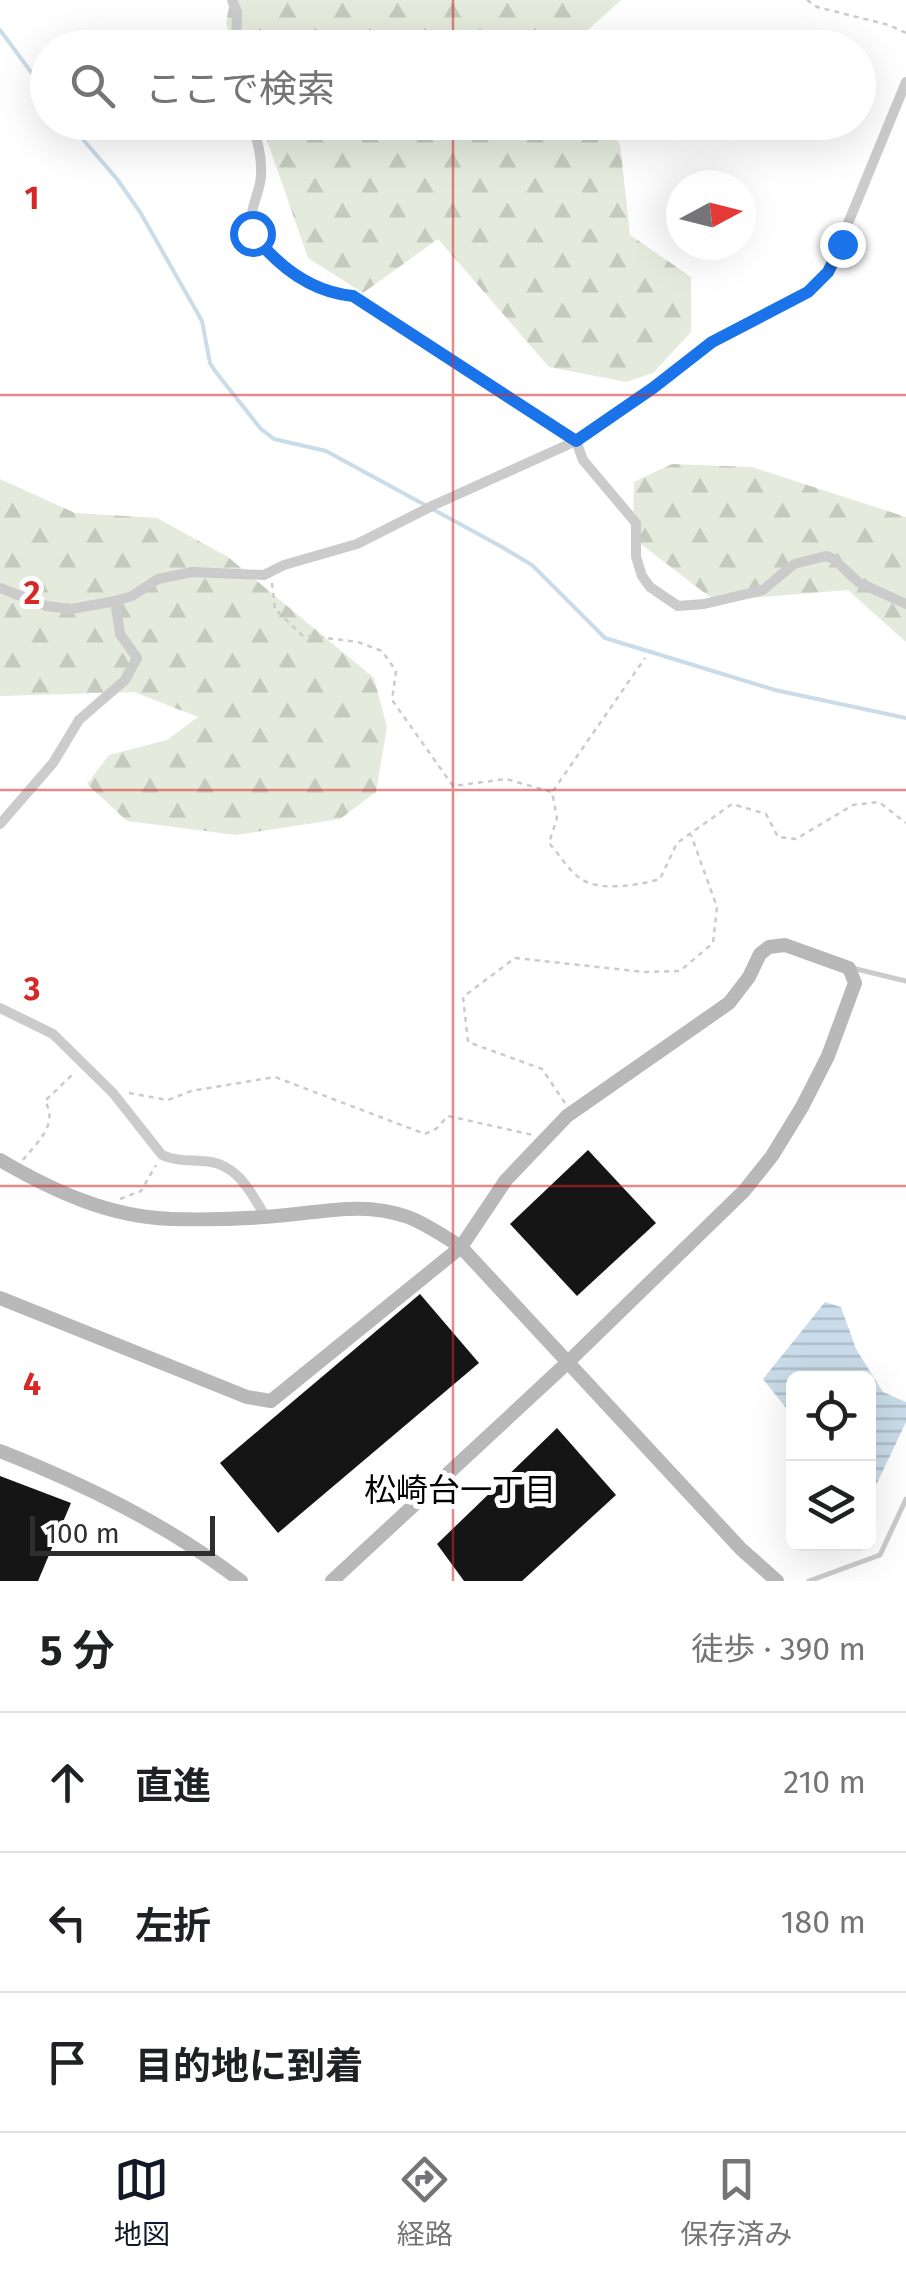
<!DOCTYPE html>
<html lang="ja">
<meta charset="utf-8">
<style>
body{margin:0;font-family:"Fira Sans","Noto Sans JP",sans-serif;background:#f6f6f6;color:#202124}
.controls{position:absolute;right:30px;bottom:30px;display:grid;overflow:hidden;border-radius:15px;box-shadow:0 10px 40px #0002}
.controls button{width:90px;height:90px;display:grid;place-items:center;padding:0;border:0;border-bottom:2px solid #e0e0e0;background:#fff;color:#202124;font:50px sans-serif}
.compass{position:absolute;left:666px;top:170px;width:90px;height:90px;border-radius:50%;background:#fff;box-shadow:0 10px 40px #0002;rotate:83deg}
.scale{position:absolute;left:30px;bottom:25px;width:185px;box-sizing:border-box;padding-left:10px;border:5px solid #2e2e2e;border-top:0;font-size:28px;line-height:35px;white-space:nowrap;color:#2e2e2e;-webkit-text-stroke:8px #fff;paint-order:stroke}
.stop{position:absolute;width:30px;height:30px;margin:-22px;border:8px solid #1a73e8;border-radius:50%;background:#fff}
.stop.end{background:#1a73e8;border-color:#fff;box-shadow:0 2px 10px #0008}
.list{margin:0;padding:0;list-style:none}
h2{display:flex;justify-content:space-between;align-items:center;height:130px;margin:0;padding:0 40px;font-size:42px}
h2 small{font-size:32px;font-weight:400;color:#757577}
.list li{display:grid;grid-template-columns:65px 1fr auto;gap:30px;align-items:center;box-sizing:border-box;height:140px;padding:0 40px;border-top:2px solid #e0e0e0}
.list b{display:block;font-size:38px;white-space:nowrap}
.list em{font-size:32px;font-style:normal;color:#757577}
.icon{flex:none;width:55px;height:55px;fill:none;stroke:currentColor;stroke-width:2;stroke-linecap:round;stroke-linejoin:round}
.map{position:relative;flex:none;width:906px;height:1581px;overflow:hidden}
.search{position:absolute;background:#fff;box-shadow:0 10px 40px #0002;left:30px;right:30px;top:30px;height:110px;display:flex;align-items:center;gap:25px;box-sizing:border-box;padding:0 35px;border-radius:55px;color:#757577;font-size:38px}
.sheet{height:550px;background:#fff}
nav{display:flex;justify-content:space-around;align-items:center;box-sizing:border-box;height:140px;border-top:2px solid #e0e0e0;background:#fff;font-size:28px;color:#757577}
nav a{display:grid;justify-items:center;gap:5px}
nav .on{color:#111827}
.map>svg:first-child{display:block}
.forest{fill:url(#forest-firs)}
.water{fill:url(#water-rules)}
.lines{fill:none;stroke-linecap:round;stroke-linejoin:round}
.stream{stroke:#cadce9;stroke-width:4}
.building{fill:#151515}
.path{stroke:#cbcbcb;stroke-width:2.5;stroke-dasharray:5 5;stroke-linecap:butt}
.lane{stroke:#cbcbcb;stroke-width:5}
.street{stroke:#cbcbcb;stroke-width:10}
.secondary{stroke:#b8b8b8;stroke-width:14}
.route{stroke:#1a73e8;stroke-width:12}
.grid{fill:none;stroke:#d62828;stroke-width:2.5;stroke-opacity:0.55}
.labels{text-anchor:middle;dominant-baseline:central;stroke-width:10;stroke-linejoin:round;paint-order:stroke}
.neighbourhood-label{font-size:32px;fill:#000;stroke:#fff}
.grid-label{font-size:32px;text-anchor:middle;font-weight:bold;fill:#d62828;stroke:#fff;stroke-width:10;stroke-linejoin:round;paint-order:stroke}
</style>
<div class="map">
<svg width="906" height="1581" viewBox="0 0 906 1581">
<defs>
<pattern id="forest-firs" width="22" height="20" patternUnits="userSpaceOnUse" patternTransform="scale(2.5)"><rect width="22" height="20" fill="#e4ebdd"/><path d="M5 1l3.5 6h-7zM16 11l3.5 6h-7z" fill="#c4cabe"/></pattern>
<pattern id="water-rules" width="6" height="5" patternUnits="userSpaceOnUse" patternTransform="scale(2.5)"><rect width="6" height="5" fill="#cadce9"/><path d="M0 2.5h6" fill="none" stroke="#aebdc8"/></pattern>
</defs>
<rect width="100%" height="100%" fill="#fff"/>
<!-- forest -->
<g class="forest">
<polygon points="230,0 621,0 569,47 234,47 226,24"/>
<polygon points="261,123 605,123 620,144 630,235 691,277 691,332 653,373 626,382 549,367 438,239 363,293 308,258"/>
<polygon points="672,464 752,467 906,517 906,642 848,590 715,601 633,538 634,482"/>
<polygon points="0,479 75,513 157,518 228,557 374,678 387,727 376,792 340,819 236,835 127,821 87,784 109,755 167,740 198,717 134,692 0,696"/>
</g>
<!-- water -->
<polygon class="water" points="825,1302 841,1307 856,1349 883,1392 906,1402 906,1422 869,1500 868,1378 794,1378 793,1426 786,1408 763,1379"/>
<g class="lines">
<!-- stream -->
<g class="stream">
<polyline points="0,30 48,95"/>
<polyline points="68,122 117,179 140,212 202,321 210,363 215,371 261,429 274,439 326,451 502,547 532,565 605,638 775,690 906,718"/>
</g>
</g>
<!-- building -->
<g class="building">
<polygon points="588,1150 656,1223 577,1296 510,1224"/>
<polygon points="420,1294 479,1363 278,1533 220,1463"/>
<polygon points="557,1428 616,1495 522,1581 464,1581 437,1544"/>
<polygon points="0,1476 71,1503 38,1581 0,1581"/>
</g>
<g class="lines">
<!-- path -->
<g class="path">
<polyline points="807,0 817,7 889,25 906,33"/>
<path d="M272,583L275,609L302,635L358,642L382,651L396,671L392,700L453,786L506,779L552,792L557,818L549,843C559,854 569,871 581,879C600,892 639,885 660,879L677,843L732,804L766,814L778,837L796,839L853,805L879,802L906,823"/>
<polyline points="553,791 645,658"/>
<polyline points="129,1093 168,1100 191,1091 275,1077 425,1134 436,1129 448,1116 533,1135"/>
<polyline points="565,1103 542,1069 468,1042 463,997 515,958 644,972 680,971 713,943 717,907 691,835"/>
<path d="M23,1160C37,1142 59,1125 45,1101L75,1072"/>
<polyline points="120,1199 141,1191 156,1165"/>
</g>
<!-- lane -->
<g class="lane">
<polyline points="852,968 906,981"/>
<polyline points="809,1581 880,1555 906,1499"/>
</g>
<!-- street -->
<g class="street">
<polyline points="232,0 237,12 236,48"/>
<path d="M249,122C258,137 262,158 261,176C260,194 248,210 252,229C256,246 276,260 289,270C308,284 329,294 353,296L576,441L583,460L636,523V557L642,576L650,587L678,606L704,604L763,590L794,564L826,556L834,559L858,582L906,604"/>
<polyline points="0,588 46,606 71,609 115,601 132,596 158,579 192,572 264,575 284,565 357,544 434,505 576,441 653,388 712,343 808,292 828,272 906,82"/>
<polyline points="0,824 53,763 79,720 125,680 137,658 120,634 115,601"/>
<path d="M0,1008L53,1034L113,1093L162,1155C175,1161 187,1160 202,1161C236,1162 250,1190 265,1216"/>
</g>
<!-- secondary -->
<g class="secondary">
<path d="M0,1160C53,1191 109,1217 172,1219C209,1220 249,1219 287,1215C328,1211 366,1202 408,1217C426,1224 444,1236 461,1247L741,1549L777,1581"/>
<polyline points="0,1298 247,1397 271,1401 461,1247 506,1180 567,1116 729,1003 749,977 760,954 769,947 785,945 849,968 855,983 828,1056 802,1107 772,1156 744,1191 566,1364 332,1581"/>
<path d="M0,1451C86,1485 168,1525 241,1581"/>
</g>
</g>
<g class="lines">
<!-- route -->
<path class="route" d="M252,233C277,265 311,292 353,296L576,441L653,388L712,342L808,292L828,272L842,244"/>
</g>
<!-- grid -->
<path class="grid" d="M453,0V48M453,122V1581M0,395H906M0,790H906M0,1186H906"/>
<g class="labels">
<!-- neighbourhood labels -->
<g class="neighbourhood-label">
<text x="460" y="1490">松崎台一丁目</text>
</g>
</g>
<g class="grid-label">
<text x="32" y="209">1</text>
<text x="32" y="604">2</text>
<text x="32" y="1000">3</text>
<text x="32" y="1395">4</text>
</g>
</svg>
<div class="controls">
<button><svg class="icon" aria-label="locate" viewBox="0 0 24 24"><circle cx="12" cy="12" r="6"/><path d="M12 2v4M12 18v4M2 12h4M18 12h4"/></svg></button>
<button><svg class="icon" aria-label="layers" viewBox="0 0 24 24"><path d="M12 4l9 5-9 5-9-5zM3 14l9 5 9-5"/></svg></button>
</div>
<svg class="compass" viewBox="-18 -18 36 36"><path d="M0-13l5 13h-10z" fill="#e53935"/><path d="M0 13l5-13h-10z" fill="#757577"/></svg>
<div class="scale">100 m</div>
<div class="stop" style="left:252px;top:233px"></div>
<div class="stop end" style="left:842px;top:244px"></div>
<div class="search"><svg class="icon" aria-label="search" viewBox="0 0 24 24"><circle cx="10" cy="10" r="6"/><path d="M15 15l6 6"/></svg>ここで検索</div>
</div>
<section class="sheet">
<h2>5 分<small>徒歩 · 390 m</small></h2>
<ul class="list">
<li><svg class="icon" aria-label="ahead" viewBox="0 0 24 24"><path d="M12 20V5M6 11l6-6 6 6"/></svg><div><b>直進</b></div><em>210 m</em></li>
<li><svg class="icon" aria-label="left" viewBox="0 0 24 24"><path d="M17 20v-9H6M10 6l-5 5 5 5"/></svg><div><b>左折</b></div><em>180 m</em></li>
<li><svg class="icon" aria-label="arrive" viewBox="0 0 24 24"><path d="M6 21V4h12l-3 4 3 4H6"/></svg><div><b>目的地に到着</b></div></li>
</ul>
</section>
<nav>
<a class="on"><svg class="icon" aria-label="map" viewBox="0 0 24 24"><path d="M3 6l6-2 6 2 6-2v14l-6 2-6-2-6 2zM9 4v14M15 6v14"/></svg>地図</a>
<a><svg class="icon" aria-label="directions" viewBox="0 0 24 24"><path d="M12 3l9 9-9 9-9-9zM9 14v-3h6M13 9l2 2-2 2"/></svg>経路</a>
<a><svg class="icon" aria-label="saved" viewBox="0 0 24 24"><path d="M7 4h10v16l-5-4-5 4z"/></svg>保存済み</a>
</nav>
